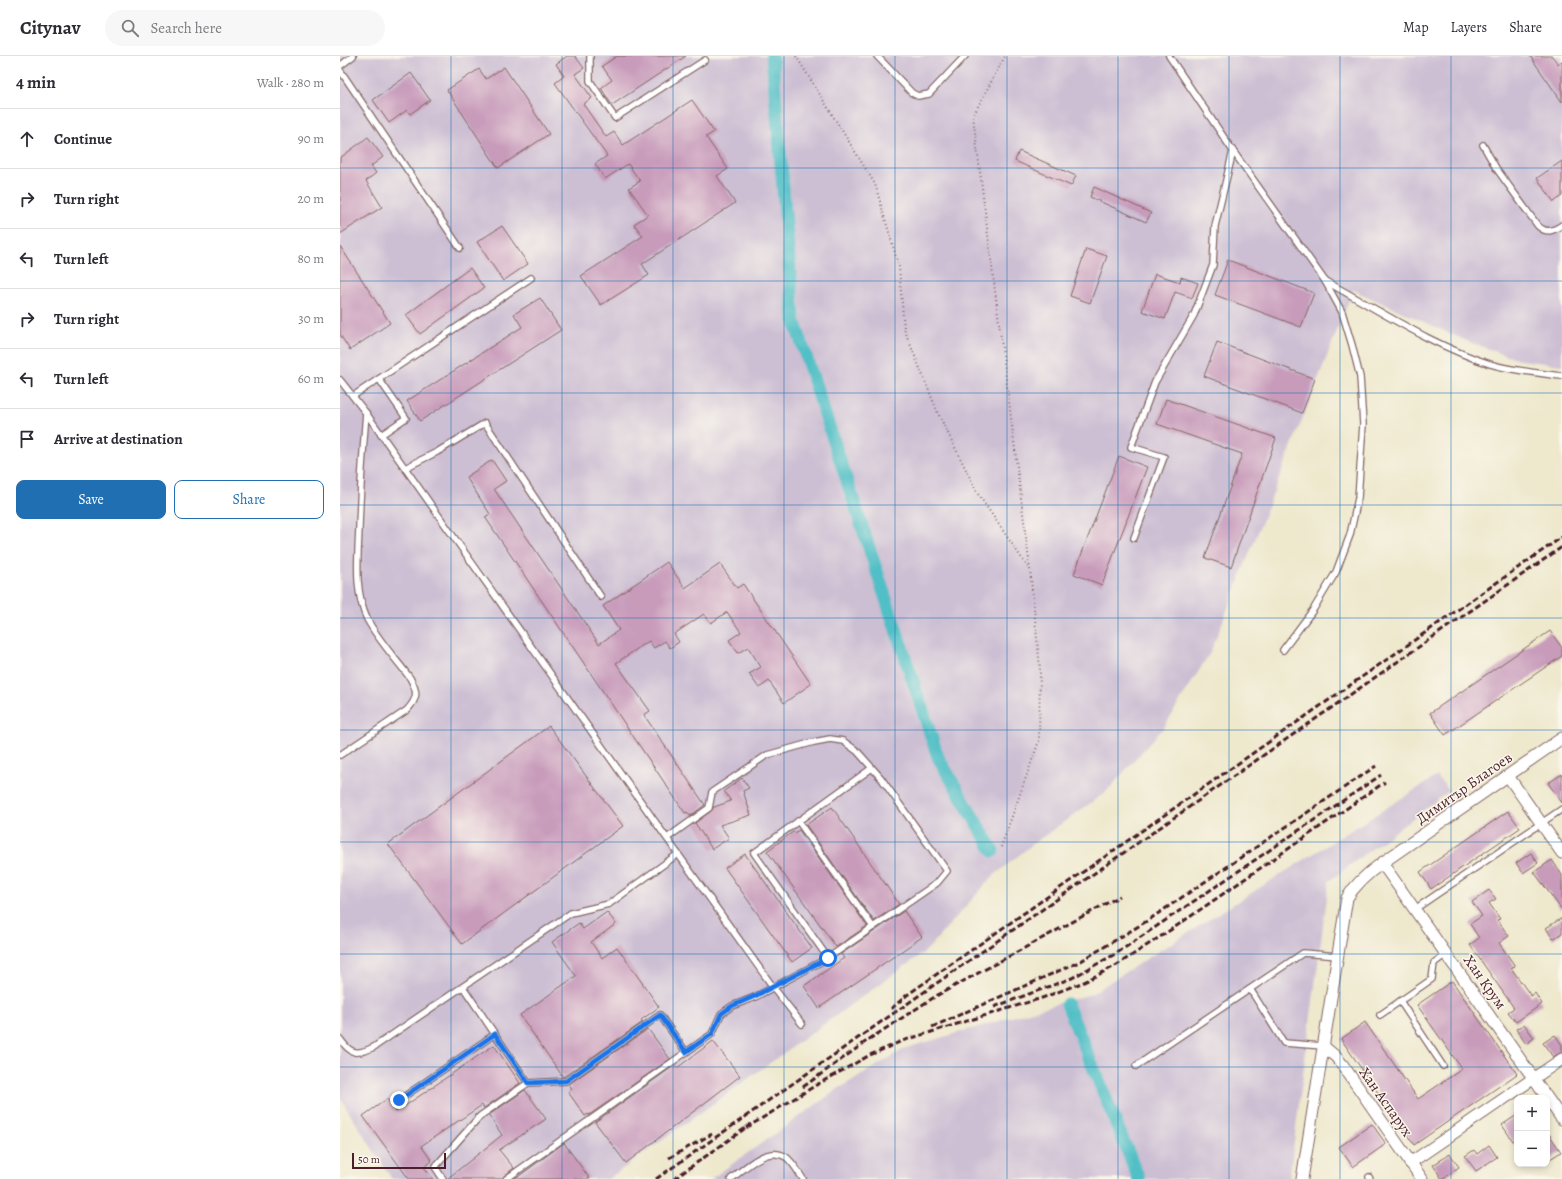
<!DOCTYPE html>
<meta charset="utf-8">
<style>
body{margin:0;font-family:Alegreya,serif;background:#f7f7f7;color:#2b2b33}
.controls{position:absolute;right:12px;bottom:12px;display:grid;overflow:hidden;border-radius:8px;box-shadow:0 2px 6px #0003}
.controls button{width:36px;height:36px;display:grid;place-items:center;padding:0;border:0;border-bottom:1px solid #e1e1e2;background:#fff;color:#2b2b33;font:20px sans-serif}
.scale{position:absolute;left:12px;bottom:10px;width:94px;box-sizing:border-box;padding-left:4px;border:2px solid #4a1f2b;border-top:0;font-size:11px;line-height:14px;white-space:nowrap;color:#4a1f2b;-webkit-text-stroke:3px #fbf7ec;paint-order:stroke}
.stop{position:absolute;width:12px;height:12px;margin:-9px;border:3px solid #1a73e8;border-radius:50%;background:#fff}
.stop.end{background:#1a73e8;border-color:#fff;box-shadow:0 1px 4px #0008}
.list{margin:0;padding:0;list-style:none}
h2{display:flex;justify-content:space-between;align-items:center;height:52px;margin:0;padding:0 16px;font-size:17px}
h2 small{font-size:13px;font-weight:400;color:#7c7c81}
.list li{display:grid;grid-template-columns:26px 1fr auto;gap:12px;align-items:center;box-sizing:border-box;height:60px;padding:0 16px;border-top:1px solid #e1e1e2}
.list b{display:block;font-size:15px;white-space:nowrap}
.list em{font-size:13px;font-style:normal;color:#7c7c81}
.actions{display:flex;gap:8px;padding:12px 16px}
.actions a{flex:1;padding:9px 0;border:1px solid #1f6fb2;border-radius:8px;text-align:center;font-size:14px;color:#1f6fb2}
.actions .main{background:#1f6fb2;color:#fff}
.icon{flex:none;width:22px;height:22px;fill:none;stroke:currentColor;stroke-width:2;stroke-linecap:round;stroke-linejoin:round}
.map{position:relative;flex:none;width:1222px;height:1123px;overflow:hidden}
header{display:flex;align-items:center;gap:24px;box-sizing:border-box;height:56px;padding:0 20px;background:#fff;border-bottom:1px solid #e1e1e2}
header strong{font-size:19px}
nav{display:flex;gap:22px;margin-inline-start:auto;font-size:14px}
.search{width:280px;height:36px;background:#f7f7f7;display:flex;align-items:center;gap:10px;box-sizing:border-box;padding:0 14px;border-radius:22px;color:#7c7c81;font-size:15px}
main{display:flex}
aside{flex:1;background:#fff}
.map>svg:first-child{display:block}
.industrial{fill:#ccbed3}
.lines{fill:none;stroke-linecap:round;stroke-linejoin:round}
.canal{stroke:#51bfc6;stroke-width:13}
.building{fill:#c89bbb}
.service-casing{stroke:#836564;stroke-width:8}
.minor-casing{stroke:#836564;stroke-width:13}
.path{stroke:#836564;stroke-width:2;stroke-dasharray:1 3;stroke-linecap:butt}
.service{stroke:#fff;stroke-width:5.5}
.minor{stroke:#fff;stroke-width:11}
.rail{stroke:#4a1f2b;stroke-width:3;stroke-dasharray:6 3;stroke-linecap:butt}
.route{stroke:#1a73e8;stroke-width:5}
.grid{fill:none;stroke:#1f6fb2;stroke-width:1;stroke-opacity:0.55}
.labels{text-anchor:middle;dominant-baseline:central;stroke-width:3;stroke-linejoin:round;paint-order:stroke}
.street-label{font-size:15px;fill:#4a1f2b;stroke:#fbf7ec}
</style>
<header>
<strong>Citynav</strong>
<div class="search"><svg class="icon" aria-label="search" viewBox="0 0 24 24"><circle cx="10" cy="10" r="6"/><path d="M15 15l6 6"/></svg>Search here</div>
<nav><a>Map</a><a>Layers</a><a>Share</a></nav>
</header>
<main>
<aside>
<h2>4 min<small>Walk · 280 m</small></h2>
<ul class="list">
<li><svg class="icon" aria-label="ahead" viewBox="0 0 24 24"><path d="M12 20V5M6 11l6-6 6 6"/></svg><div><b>Continue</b></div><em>90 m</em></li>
<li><svg class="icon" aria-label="right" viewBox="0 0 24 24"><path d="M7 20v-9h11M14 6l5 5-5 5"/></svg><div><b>Turn right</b></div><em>20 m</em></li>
<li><svg class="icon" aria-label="left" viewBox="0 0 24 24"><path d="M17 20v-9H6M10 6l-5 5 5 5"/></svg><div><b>Turn left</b></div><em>80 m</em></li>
<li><svg class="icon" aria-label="right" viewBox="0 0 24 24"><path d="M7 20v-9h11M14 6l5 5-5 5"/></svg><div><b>Turn right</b></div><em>30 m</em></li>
<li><svg class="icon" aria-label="left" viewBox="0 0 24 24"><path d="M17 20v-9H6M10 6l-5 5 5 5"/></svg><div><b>Turn left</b></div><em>60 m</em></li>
<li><svg class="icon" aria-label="arrive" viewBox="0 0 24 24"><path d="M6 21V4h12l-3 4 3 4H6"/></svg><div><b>Arrive at destination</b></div></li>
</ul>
<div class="actions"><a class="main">Save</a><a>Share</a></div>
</aside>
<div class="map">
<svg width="1222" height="1123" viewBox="0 0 1222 1123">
<rect width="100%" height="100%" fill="#fbf7ec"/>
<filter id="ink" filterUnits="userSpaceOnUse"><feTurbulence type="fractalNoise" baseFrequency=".025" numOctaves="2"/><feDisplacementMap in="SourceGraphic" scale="8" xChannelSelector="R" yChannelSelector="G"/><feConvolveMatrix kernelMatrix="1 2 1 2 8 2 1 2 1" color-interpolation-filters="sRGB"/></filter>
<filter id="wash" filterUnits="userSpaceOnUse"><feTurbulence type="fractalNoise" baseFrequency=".012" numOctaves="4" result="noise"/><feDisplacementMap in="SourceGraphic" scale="16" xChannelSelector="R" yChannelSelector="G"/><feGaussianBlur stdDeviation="0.9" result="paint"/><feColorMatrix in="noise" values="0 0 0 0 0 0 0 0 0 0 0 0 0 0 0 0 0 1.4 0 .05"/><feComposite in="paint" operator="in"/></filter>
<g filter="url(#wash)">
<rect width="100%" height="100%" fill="#eee8cd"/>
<!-- industrial -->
<g class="industrial">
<polygon points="0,0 1222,0 1222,309 1179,304 1129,286 1013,234 871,595 824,671 766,736 694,787 651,822 586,895 268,1123 52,1123 0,1042"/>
<polygon points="1097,720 1109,735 989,825 949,1123 371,1123 498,1033 566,992 751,938"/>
</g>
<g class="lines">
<!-- canal -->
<g class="canal">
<polyline points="432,0 454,264 598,701 653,795"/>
<polyline points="727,948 799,1123"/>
</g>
</g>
<g id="blocks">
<!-- building -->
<g class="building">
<polygon points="227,0 235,0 244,12 235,18 252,42 243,48 266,81 274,76 283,89 352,44 374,76 366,81 388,113 377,120 395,147 302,208 309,219 261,249 241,220 303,180 294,168 308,159 289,132 300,125 288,108 265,123 255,108 267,100 215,27 224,20 216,8"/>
<polygon points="277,0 346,0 272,49 261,32 272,24 262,10"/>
<polygon points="1190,0 1212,0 1218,8 1222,5 1222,46"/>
<polygon points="164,11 209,78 158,112 107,34 139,13 146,23"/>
<polygon points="71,17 90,44 70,58 67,54 49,67 33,44"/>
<polygon points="28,81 43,101 31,110 36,117 26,125 42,151 0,178 0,102"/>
<polygon points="679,95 736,120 731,130 675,105"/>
<polygon points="1222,105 1222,140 1214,146 1197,122"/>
<polygon points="754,131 811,157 806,166 750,141"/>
<polygon points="162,170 188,208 163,225 137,186"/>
<polygon points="0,190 50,267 10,294 0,279"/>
<polygon points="746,193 767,200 750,247 730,240"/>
<polygon points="888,204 974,237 961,271 875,239"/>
<polygon points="130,212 144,232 80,278 66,259"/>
<polygon points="815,218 840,226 841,221 858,227 852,242 835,236 825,263 802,255"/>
<polygon points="200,242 221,274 80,365 67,345 182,271 174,258"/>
<polygon points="877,286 975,323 962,357 864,320"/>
<polygon points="826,343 936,382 891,511 865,502 902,398 817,368"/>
<polygon points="779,400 807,411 762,529 734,518"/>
<polygon points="152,404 166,425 154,433 259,588 279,574 263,550 327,506 345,532 380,508 397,532 403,528 471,628 444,647 429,625 419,632 409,618 421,611 408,591 398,597 389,584 401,576 387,556 371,567 364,558 334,578 339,586 330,592 325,585 314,592 309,585 276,607 310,655 304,659 365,749 350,760 347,756 345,757 145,461 150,458 126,421"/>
<polygon points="1210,575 1222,592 1222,600 1105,679 1090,657"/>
<polygon points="209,670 283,770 122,888 48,788"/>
<polygon points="1222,718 1222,747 1208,727"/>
<polygon points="402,722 409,732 403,735 411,759 380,769 389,782 372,793 355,767 371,755 374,751 391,745 384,735"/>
<polygon points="492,751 559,848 534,865 466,769"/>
<polygon points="1168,755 1180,772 1091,833 1080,816"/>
<polygon points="459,774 527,870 496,891 427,795 453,776 454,777"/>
<polygon points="1191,797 1198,807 1183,817 1176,807"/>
<polygon points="405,798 472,892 452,906 385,812"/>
<polygon points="1212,804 1222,819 1222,854 1194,816"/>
<polygon points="1149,834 1156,843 1149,847 1160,863 1157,864 1169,880 1159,887 1175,910 1171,912 1191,940 1195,937 1202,948 1176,966 1168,956 1174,952 1130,889 1139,882 1130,868 1142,860 1132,846"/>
<polygon points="564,855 582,881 479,952 464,930 504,902 501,898"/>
<polygon points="267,856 276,868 251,886 262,902 277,891 319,951 301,964 303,966 223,1021 180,959 236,920 212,886 239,867 243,873"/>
<polygon points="1222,862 1222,877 1213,883 1206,872"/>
<polygon points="1112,925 1177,1018 1074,1089 1001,983 1025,966 1078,1043 1122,1013 1077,949"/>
<polygon points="1184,968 1194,982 1186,988 1176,973"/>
<polygon points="308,973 330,1003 249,1059 248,1058 245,1060 228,1036 232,1033 229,1028"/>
<polygon points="1215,979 1222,989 1222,996 1213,1001 1203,987"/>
<polygon points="373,985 400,1020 286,1107 255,1066 335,1009 337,1012"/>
<polygon points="154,989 180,1027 144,1052 142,1049 81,1090 92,1105 84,1111 93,1123 69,1123 23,1060 47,1043 56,1056"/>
<polygon points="185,1034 206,1063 159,1094 174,1112 164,1120 162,1123 107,1123 162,1079 149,1059"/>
<polygon points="1177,1059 1177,1091 1162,1069"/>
<polygon points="1032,1068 1046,1088 1013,1111 999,1091"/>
<polygon points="1207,1075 1221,1096 1207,1105"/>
<polygon points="224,1087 250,1123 173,1123 179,1120"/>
<polygon points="1149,1089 1157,1101 1136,1115 1125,1100 1134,1094 1137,1098"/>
<polygon points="1110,1098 1119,1111 1102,1123 1093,1109"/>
</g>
</g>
</g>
<g filter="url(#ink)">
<use href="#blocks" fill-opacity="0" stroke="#836564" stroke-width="1"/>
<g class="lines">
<!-- service casing -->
<g class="service-casing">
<g id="service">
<polyline points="250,0 250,25 275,62 365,4"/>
<polyline points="537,0 572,37 578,40 589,38 625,0"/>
<polyline points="829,0 893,95 985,225 1002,256 1012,289 1020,321 1023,368 1018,442 1010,479 996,516 973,554 943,594"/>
<polyline points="0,10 13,0"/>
<polyline points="0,14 120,192"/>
<path d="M1143,89L1156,112L1198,170C1207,178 1213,175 1222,169"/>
<path d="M985,225C1039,254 1091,289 1150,308C1173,315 1198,317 1222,320"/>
<polyline points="39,323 66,362 41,379"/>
<polyline points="0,324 26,357 338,798 433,931 462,968"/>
<polyline points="13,340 191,222"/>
<polyline points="65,412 97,396 145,367 261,541"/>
<polyline points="794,482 824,401 791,391 815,326 854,259 873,209 875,170 893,95"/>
<path d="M0,699L67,654C78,642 78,636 70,622C56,603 38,584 27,563C14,535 18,502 19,472C20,434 23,395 26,357"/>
<polyline points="458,765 533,871"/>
<polyline points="1075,853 1222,753"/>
<polyline points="488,902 414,797 532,712"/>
<polyline points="910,933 944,987 983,990"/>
<polyline points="1060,945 1103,1010"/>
<polyline points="1040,959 1092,923 1094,907 1106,898"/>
<path d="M0,983C11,999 17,999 34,991L231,857L269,848L338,798"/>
<polyline points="796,1010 963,897 998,900"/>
<polyline points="188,1027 226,1025 320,959 346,996"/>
<polyline points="59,1044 155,978"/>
<polyline points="1029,1121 1030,1123"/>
<polyline points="103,1123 95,1111 140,1060 188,1027 123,931"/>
<polyline points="166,1123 372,978 381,958 392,950 415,941 488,902 597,827 607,815 541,722 517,695 503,685 490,683 474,686 427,699 372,736 369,752 327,782"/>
<path d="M391,1123C404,1113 427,1089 446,1101C453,1106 458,1116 463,1123"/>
</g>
</g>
<!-- minor casing -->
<g class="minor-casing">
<g id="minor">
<polyline points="1168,720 1222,797"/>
<polyline points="1042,807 1222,1063"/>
<polyline points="983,990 995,1000 1002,1008 1082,1123"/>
<polyline points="1070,1107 1222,1003"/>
<path d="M962,1123L1007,842C1016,827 1028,817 1042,807L1222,682"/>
</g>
</g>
<!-- path -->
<g class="path">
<polyline points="456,0 535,128 559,211 564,273 598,357 638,438 689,513"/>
<polyline points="661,791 699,685 700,612 690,513 633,60 665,0"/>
</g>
<!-- service -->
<use href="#service" class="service"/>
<!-- minor -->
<use href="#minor" class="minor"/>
<!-- rail -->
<g class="rail">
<polyline points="654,951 732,922 777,897 1041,719"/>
<polyline points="551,953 567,939 1222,481"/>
<polyline points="592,971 741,905 807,865 1036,710"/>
<polyline points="463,1031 531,982 596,940 780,840"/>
<polyline points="406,1072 478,1028 530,999 562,985 702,942 744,926 777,909 838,869 1045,726"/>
<polyline points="329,1102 372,1078"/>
<polyline points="316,1123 1222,491"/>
<polyline points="334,1123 411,1068"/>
</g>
</g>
</g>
<g class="lines" filter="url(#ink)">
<!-- route -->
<polyline class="route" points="59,1044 155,978 188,1027 226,1025 320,959 346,996 372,978 381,958 392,950 415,940 488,902"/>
</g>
<!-- grid -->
<path class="grid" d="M111,0V1123M222,0V1123M333,0V1123M444,0V1123M555,0V1123M667,0V1123M778,0V1123M889,0V1123M1000,0V1123M1111,0V1123M0,112H1222M0,225H1222M0,337H1222M0,449H1222M0,562H1222M0,674H1222M0,786H1222M0,898H1222M0,1011H1222"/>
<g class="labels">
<!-- street labels -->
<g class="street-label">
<text transform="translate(1124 732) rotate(-35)">Димитър Благоев</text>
<text transform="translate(1145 926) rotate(55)">Хан Крум</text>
<text transform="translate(1046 1046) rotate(55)">Хан Аспарух</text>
</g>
</g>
</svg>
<div class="controls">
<button>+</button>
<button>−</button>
</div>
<div class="scale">50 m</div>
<div class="stop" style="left:488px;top:902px"></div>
<div class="stop end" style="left:59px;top:1044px"></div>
</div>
</main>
